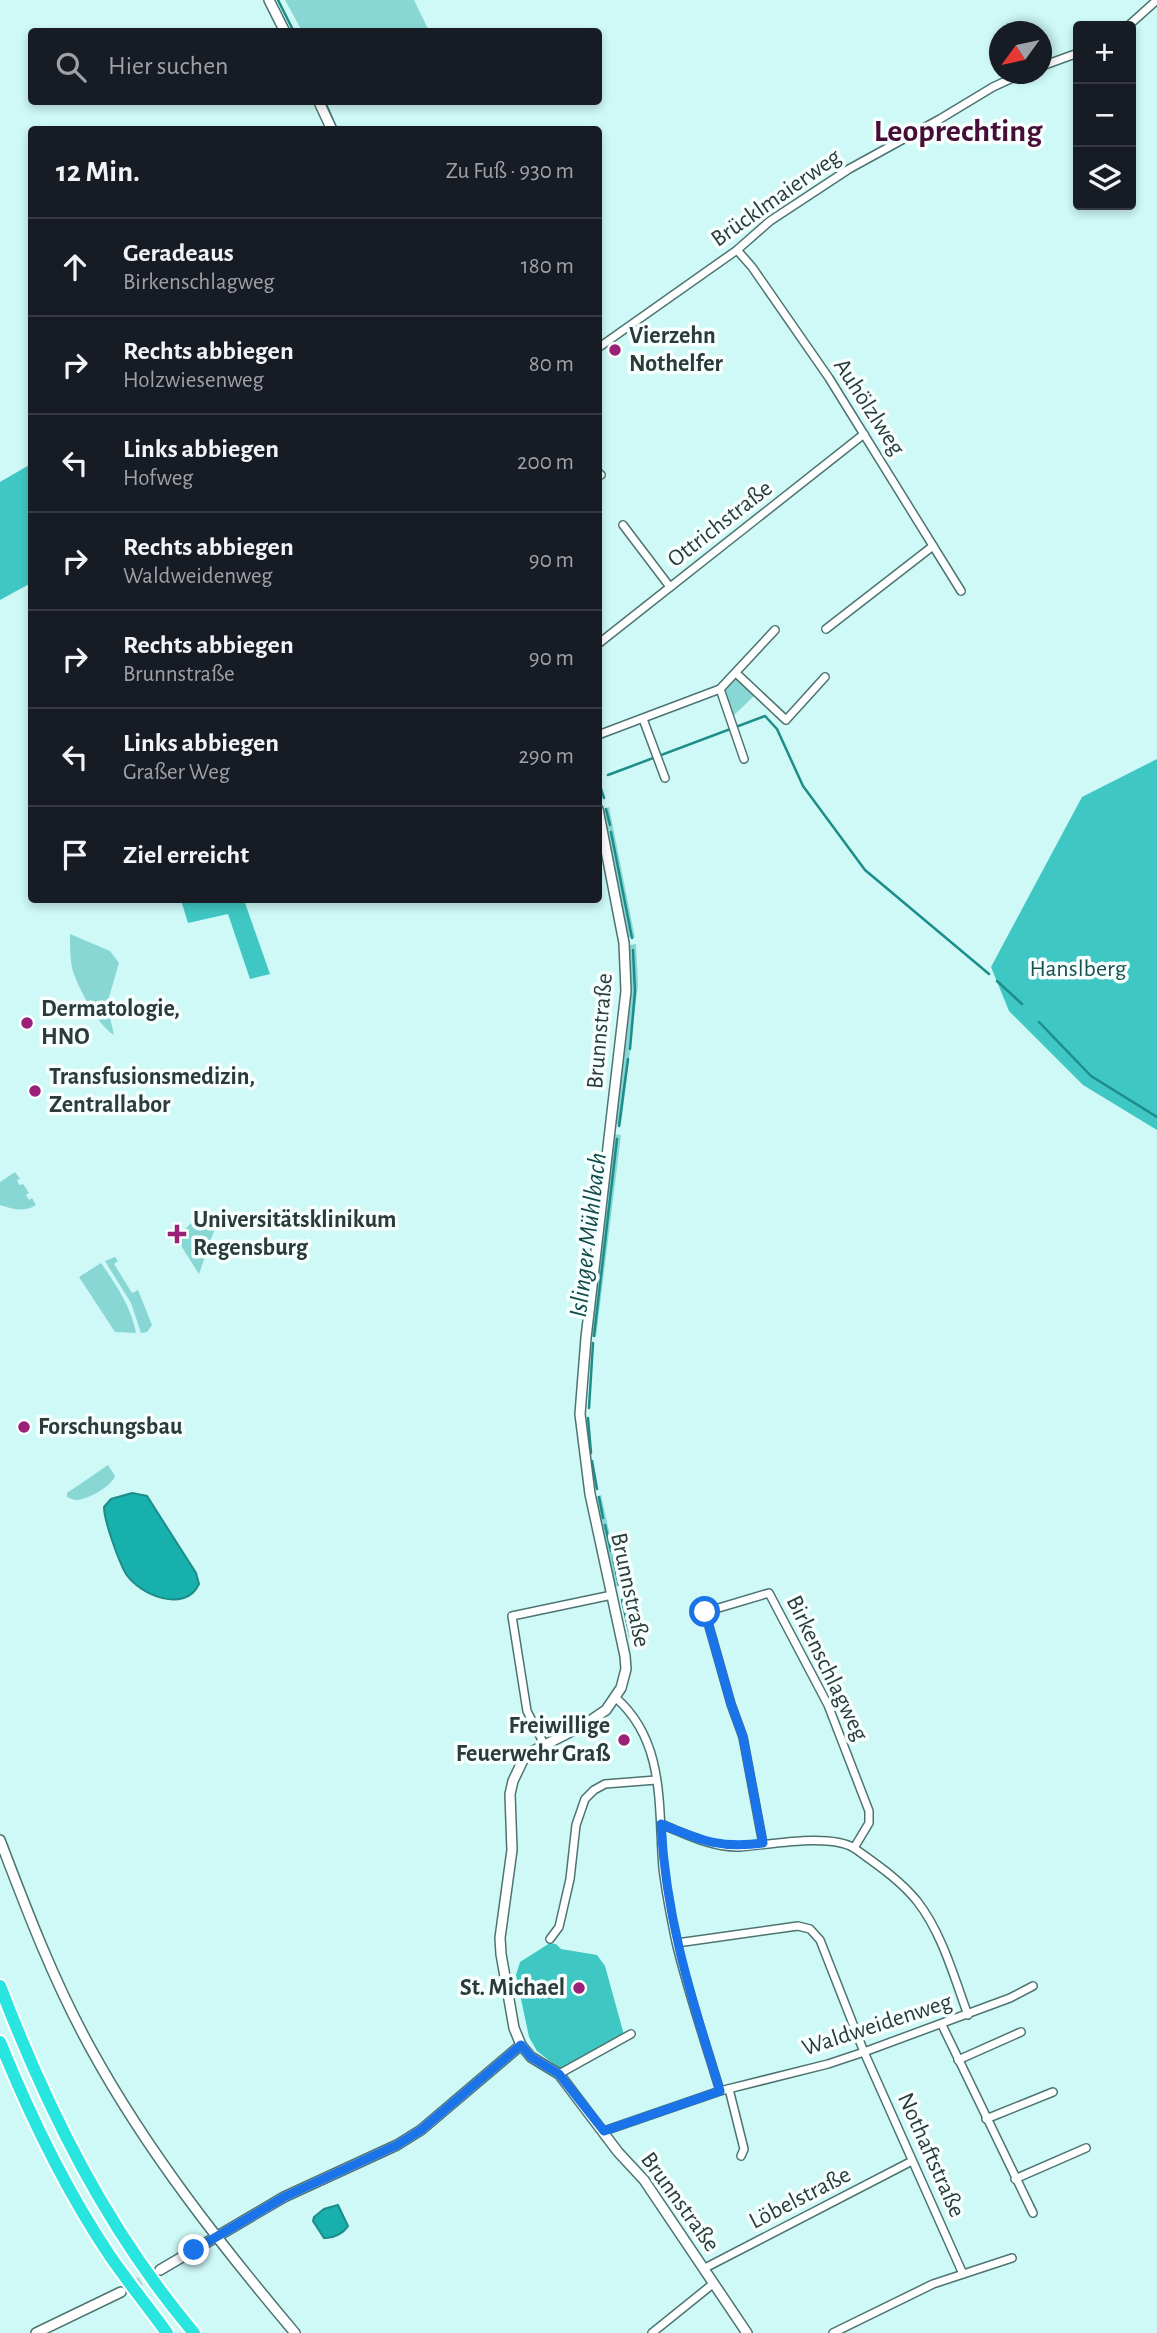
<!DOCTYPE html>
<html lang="de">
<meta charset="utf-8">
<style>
body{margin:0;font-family:"Alegreya Sans",sans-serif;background:#242831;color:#f1f3f6}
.controls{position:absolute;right:21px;top:21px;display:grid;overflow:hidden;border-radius:7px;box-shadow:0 4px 10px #0003}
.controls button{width:63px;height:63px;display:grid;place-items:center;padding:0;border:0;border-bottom:2px solid #363941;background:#171b24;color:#f1f3f6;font:35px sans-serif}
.compass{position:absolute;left:989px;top:21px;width:63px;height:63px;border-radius:50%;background:#171b24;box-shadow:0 4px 10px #0003;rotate:237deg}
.stop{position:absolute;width:21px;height:21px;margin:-16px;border:5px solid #1a73e8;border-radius:50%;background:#fff}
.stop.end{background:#1a73e8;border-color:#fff;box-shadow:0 2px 7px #0008}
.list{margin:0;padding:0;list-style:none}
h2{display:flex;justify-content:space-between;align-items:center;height:91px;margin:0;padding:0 28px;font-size:30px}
h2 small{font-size:23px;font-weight:400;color:#9ea1a6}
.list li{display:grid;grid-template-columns:46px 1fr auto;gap:21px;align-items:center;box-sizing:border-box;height:98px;padding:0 28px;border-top:2px solid #363941}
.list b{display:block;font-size:26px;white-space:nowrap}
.list p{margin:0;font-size:23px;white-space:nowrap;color:#9ea1a6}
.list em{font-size:23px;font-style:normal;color:#9ea1a6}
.icon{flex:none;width:38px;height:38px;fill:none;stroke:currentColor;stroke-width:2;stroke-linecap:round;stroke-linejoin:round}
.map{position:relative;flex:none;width:1157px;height:2333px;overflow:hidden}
.search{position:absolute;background:#171b24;box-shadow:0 4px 10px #0003;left:28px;top:28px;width:574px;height:77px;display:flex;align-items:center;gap:18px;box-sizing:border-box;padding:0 24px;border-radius:7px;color:#9ea1a6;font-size:26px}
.panel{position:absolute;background:#171b24;box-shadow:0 4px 10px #0003;left:28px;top:126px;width:574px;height:777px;border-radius:7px}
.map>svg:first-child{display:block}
.green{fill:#88d7d4}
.forest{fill:#3fc7c3}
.water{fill:#17b0ac;stroke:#1d8d8a;stroke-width:2}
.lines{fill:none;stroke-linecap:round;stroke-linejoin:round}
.stream{stroke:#1d8d8a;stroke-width:2.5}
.tertiary-tunnel{stroke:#add3d0;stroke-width:9;stroke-dasharray:9 4.5;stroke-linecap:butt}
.minor-casing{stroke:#4d7472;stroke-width:10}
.tertiary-casing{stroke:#4d7472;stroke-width:12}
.motorway-casing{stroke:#fff;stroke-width:16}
.minor{stroke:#fff;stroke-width:7}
.tertiary{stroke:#fff;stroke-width:9}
.motorway{stroke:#28e5e0;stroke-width:12}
.route{stroke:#1a73e8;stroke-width:9}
.poi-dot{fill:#9a2078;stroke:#f6fefe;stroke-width:2.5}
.labels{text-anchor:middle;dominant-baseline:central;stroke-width:7;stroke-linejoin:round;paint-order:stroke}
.street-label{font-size:24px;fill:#2a3b3a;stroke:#f6fefe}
.poi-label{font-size:24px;font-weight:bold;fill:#2a3b3a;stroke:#f6fefe;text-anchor:start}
.park-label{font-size:24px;fill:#18514f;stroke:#f6fefe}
.water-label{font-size:26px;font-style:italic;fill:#0e4a48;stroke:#f6fefe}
.district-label{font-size:32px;font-weight:bold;fill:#470d36;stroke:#f6fefe}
</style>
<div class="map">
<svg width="1157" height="2333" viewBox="0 0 1157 2333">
<rect width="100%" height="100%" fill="#cef9f6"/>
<!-- green -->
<g class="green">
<polygon points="285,0 414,0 429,31 302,31"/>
<polygon points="736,675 756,694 731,718 722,690"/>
<polygon points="609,807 635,938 627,937 603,809"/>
<path d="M70,934L110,951L119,963L107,1004L114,1035C98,1026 77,986 72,968C70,957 70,945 70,934Z"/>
<polygon points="636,944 638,985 621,1125 615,1124 628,945"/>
<polygon points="614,1134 621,1135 596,1337 589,1336"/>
<path d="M15,1172L20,1179L17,1180L19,1185L23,1184L29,1193L26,1195L29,1200L32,1198L36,1205C23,1213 14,1209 0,1205V1182Z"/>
<polygon points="197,1218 206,1219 215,1228 199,1274 178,1241 187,1227"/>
<polygon points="115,1257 118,1261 114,1264 132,1293 138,1290 152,1325 147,1332 141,1333 131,1303 105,1261"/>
<path d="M101,1263C116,1285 131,1306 136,1333L115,1332L79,1277Z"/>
<path d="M108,1465L115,1476C112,1486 89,1499 77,1500C74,1500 70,1498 67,1497V1493Z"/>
<polygon points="601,1495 621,1584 620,1586 614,1587 594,1498"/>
</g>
<!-- forest -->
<g class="forest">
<polygon points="31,464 31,583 0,600 0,482"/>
<polygon points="1157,759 1157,1130 1083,1085 1009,1011 991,967 1082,797"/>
<polygon points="181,900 244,900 270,974 250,979 228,914 188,923"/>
<polygon points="550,1943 556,1944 561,1949 597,1955 605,1966 624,2035 560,2069 537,2051 529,2037 516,1975 520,1962"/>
</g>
<!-- water -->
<g class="water">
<path d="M132,1493L147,1496L196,1573L199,1584C185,1614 140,1595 126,1574C119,1562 104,1521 104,1507L111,1499Z"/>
<path d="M338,2205L348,2226C344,2233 332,2239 324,2238L313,2221L314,2217L324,2209Z"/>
</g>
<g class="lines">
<!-- stream -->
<g class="stream">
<polyline points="278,0 294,32"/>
<polyline points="325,102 337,130"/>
<polyline points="608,775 765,716 777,729 803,786 865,870 989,974"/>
<polyline points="598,780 604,798"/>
<polyline points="606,809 610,825"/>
<polyline points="611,832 632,938"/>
<polyline points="997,981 1022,1004"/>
<polyline points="1039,1022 1091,1076 1157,1117"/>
<polyline points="630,1049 635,991 633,950"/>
<polyline points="619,1126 628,1059"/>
<polyline points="594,1336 617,1139"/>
<polyline points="589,1408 593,1343"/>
<polyline points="588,1418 591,1453"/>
<polyline points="592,1461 597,1489"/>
<polyline points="599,1497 603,1518"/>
<polyline points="605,1525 611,1551"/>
<polyline points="613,1558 619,1585"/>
<polyline points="622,1600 630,1636"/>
</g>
<!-- tertiary-tunnel -->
<polyline class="tertiary-tunnel" points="121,2292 155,2273"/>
<!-- minor casing -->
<g class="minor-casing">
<g id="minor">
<polyline points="1128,26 1157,0"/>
<polyline points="1042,66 1078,53"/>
<polyline points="737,250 752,267 829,378 961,591"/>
<polyline points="598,348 737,250 770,221 849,169 940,119 993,87 1021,74"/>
<polyline points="598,472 601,475"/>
<polyline points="623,525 670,587"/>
<polyline points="826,629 933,546"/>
<polyline points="598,644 864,434"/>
<polyline points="736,673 786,720 825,677"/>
<polyline points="720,689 744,759"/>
<polyline points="643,719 665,778"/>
<polyline points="598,735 720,689 775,630"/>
<path d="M616,1698C666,1742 658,1808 663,1868C666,1893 671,1918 676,1942C688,1992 705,2041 720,2091"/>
<polyline points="544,1744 527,1711 512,1616 612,1595"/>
<path d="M661,1824C686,1834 712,1848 740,1847C769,1845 829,1833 854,1848C876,1864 899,1879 917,1901C942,1933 954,1977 968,2015"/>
<polyline points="763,1844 743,1737 731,1704 705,1612 769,1593 828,1705 869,1811 869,1823 854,1848"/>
<polyline points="550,1939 559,1927 570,1879 576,1825 585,1799 594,1790 605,1784 656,1780"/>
<polyline points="677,1943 798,1926 810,1929 820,1940 864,2052 963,2274"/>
<polyline points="942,2025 1033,2213"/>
<polyline points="958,2060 1021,2032"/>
<polyline points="559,2074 631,2034"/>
<polyline points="729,2089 744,2149 741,2156"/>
<polyline points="986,2119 1053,2092"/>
<polyline points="604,2131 720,2091 828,2064 864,2052 1010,1998 1033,1986"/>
<polyline points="1015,2179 1086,2148"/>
<polyline points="705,2268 912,2161"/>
<polyline points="652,2333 714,2283"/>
<polyline points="833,2333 933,2284 1012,2258"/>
</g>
</g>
<!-- tertiary casing -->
<g class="tertiary-casing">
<g id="tertiary">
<polyline points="269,0 285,32"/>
<polyline points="319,102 332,130"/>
<polyline points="598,809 624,943 626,991 586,1338 580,1414 590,1494 625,1656 626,1669 621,1688 606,1710 584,1725 533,1751 523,1760 513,1781 510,1794 512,1850 500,1938 501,1954 514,2028 521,2045 531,2057 559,2074 618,2152 644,2180 747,2333"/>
<path d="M0,1840C27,1911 54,1982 91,2049C147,2151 220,2244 295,2333"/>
<polyline points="160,2270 284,2197 397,2145 421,2130 521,2045"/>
<polyline points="36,2333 121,2292"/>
</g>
</g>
<!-- motorway casing -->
<g class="motorway-casing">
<g id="motorway">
<path d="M0,1986C48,2111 107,2230 194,2333"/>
<path d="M0,2042C30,2116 65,2189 110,2256C128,2282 148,2307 167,2333"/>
</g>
</g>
<!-- minor -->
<use href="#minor" class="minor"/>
<!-- tertiary -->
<use href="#tertiary" class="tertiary"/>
<!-- motorway -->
<use href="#motorway" class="motorway"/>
</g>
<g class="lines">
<!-- route -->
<path class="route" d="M194,2250L284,2197L397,2145L421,2130L521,2045L531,2057L559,2074L604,2131L720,2091C692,1999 666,1921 661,1824C700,1840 720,1849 763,1843L743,1737L731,1704L705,1612"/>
</g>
<!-- markers -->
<g class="poi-dot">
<circle cx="615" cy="350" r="7"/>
<circle cx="27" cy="1023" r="7"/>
<circle cx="35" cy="1091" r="7"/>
<path d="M173.5 1223.5h7v7h7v7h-7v7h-7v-7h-7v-7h7z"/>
<circle cx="24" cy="1427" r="7"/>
<circle cx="624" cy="1740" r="7"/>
<circle cx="579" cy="1988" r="7"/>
</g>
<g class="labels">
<!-- street labels -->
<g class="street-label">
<text transform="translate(776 198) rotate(-35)">Brücklmaierweg</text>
<text transform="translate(869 407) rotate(57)">Auhölzlweg</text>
<text transform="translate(720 524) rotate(-38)">Ottrichstraße</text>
<text transform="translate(600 1031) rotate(-85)">Brunnstraße</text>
<text transform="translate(630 1590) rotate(78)">Brunnstraße</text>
<text transform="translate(827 1668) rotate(64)">Birkenschlagweg</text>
<text transform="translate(877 2025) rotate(-18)">Waldweidenweg</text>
<text transform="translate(931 2155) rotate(66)">Nothaftstraße</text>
<text transform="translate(800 2198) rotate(-27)">Löbelstraße</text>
<text transform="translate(680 2202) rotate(54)">Brunnstraße</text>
</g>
<!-- poi labels -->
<g class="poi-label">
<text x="629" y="336">Vierzehn<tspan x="629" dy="28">Nothelfer</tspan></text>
<text x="41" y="1009">Dermatologie,<tspan x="41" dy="28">HNO</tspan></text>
<text x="49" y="1077">Transfusionsmedizin,<tspan x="49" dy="28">Zentrallabor</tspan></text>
<text x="193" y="1220">Universitätsklinikum<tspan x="193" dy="28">Regensburg</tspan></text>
<text x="38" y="1427">Forschungsbau</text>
<text x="610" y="1726" text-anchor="end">Freiwillige<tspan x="610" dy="28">Feuerwehr Graß</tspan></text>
<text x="565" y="1988" text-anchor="end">St. Michael</text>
</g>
<!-- park labels -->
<g class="park-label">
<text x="1078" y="969">Hanslberg</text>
</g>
<!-- water labels -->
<g class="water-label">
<text transform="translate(588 1235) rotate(-83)">Islinger Mühlbach</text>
</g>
<!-- district labels -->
<g class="district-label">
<text x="958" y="131">Leoprechting</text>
</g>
</g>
</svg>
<div class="controls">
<button>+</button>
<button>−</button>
<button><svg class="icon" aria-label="layers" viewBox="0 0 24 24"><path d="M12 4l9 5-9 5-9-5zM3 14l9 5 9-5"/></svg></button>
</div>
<svg class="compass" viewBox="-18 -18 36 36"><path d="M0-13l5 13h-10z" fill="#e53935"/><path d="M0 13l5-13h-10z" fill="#9ea1a6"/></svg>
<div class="stop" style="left:705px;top:1612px"></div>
<div class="stop end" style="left:194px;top:2250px"></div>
<div class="search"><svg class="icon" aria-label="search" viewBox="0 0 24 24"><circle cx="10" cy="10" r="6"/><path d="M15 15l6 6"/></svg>Hier suchen</div>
<section class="panel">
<h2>12 Min.<small>Zu Fuß · 930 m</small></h2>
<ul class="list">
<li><svg class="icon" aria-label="ahead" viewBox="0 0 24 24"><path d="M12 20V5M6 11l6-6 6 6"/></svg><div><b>Geradeaus</b><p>Birkenschlagweg</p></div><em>180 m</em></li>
<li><svg class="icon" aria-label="right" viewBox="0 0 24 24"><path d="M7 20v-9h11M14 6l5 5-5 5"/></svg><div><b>Rechts abbiegen</b><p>Holzwiesenweg</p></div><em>80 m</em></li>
<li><svg class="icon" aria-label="left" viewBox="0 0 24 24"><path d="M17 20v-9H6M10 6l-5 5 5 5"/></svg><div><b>Links abbiegen</b><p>Hofweg</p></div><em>200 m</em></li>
<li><svg class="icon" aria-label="right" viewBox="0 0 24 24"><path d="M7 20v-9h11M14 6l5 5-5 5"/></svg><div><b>Rechts abbiegen</b><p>Waldweidenweg</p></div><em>90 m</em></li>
<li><svg class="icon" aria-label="right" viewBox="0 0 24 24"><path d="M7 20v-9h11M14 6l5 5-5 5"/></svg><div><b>Rechts abbiegen</b><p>Brunnstraße</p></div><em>90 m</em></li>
<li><svg class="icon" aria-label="left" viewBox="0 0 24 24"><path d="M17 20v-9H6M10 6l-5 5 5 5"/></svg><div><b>Links abbiegen</b><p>Graßer Weg</p></div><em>290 m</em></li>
<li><svg class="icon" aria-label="arrive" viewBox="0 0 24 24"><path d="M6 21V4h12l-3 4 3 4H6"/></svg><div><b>Ziel erreicht</b></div></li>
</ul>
</section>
</div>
